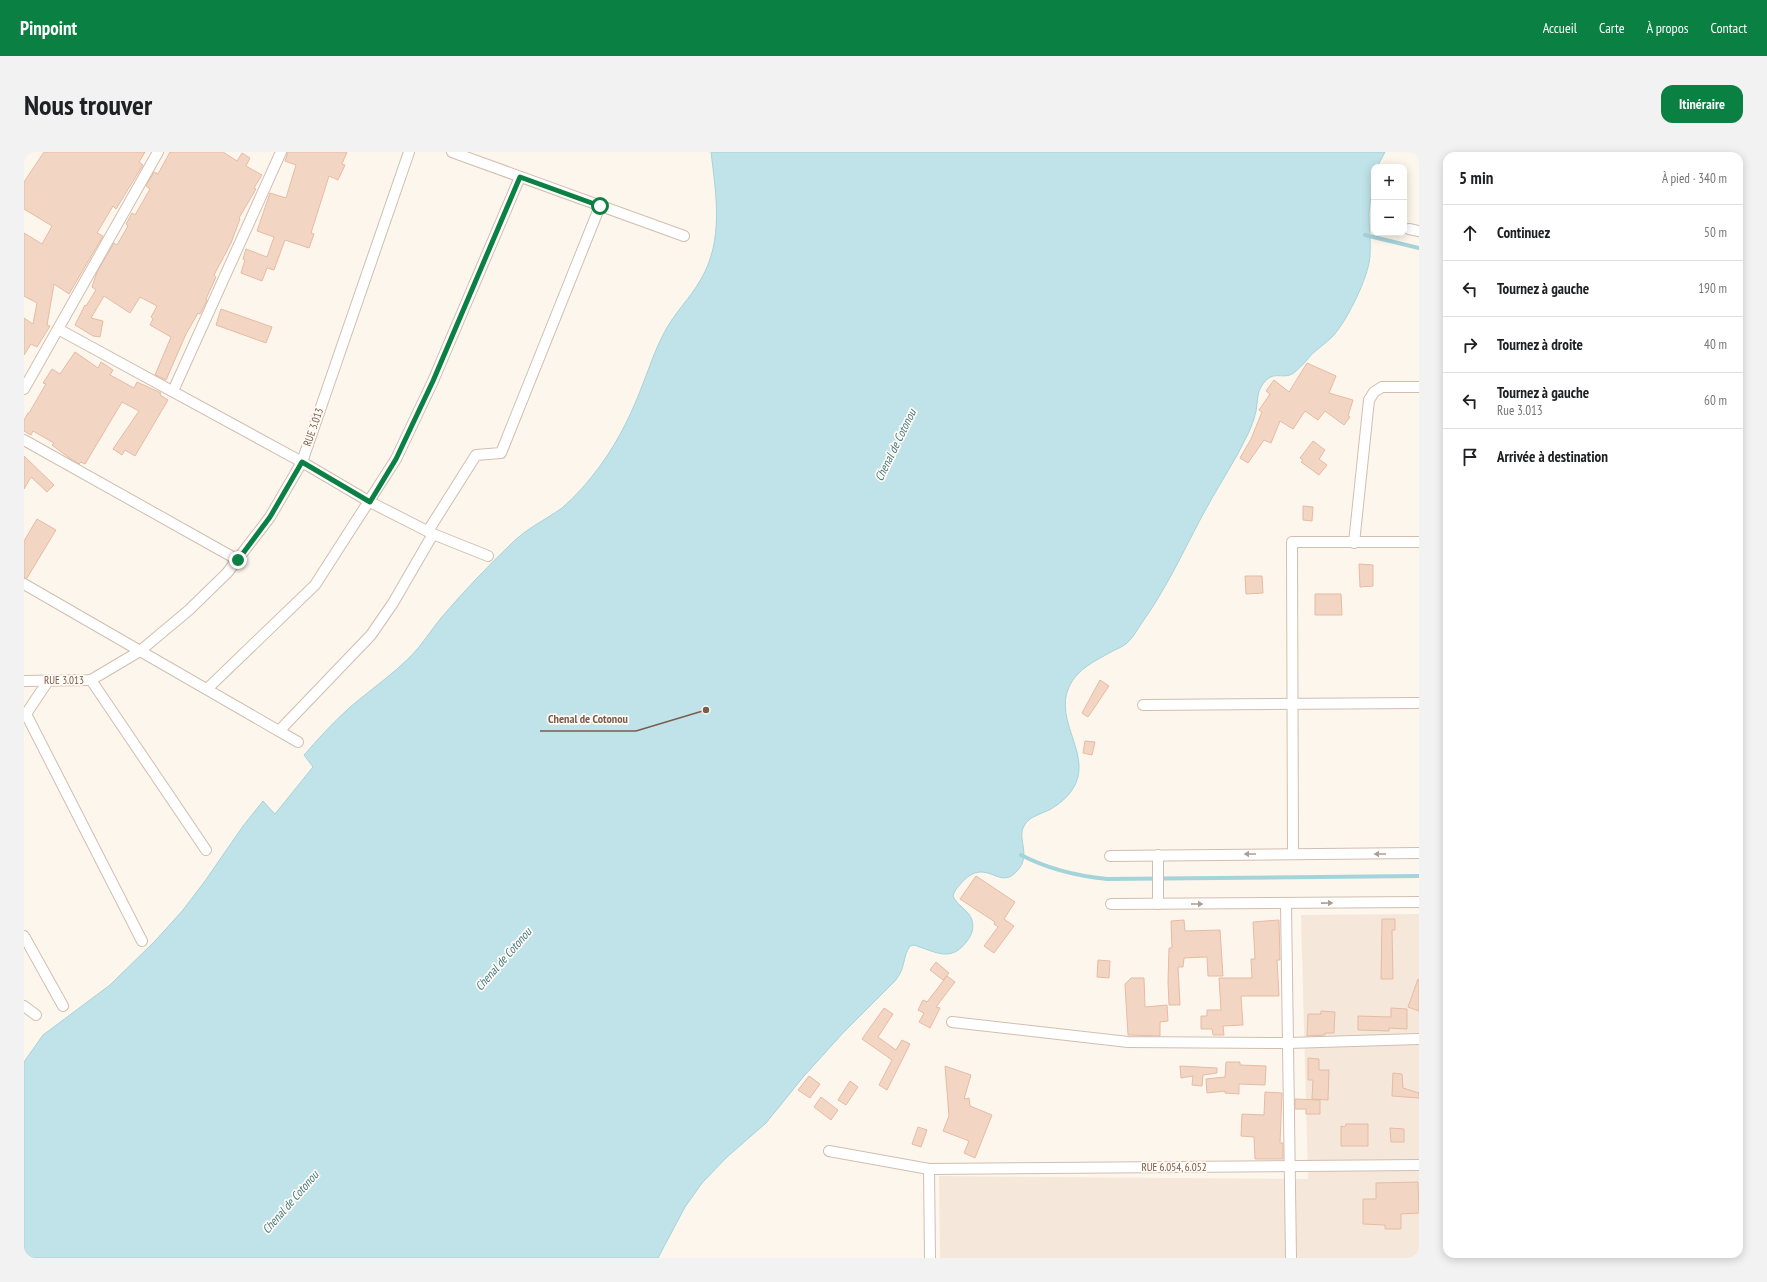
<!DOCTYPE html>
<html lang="fr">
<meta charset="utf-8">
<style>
body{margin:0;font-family:"PT Sans Narrow",sans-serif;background:#f2f2f2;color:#202124}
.controls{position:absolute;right:12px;top:12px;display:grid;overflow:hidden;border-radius:8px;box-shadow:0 2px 10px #0003}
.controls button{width:36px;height:36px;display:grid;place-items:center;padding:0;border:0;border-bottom:1px solid #e0e0e0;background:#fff;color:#202124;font:20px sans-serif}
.stop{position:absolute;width:12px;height:12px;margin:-9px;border:3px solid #0b8043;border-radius:50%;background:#fff}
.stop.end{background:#0b8043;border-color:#fff;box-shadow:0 1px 4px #0008}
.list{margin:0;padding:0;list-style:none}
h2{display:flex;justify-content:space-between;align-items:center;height:52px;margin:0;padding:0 16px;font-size:17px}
h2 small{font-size:13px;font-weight:400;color:#757577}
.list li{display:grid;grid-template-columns:26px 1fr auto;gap:12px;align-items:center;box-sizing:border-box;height:56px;padding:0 16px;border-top:1px solid #e0e0e0}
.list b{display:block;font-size:15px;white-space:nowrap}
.list p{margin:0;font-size:13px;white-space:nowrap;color:#757577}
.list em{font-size:13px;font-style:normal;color:#757577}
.icon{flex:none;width:22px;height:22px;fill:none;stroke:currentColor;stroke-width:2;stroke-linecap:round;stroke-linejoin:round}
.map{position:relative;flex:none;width:1395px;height:1106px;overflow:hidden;border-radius:12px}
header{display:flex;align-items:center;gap:24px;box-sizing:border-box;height:56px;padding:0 20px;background:#0b8043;color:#fff}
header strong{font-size:19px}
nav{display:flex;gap:22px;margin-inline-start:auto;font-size:14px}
.intro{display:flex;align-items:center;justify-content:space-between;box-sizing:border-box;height:96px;padding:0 24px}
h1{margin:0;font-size:28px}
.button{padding:10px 18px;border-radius:12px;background:#0b8043;color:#fff;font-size:14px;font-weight:700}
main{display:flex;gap:24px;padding:0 24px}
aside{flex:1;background:#fff;border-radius:12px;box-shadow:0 2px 10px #0003}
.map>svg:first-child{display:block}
.residential{fill:#f5e8da}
.water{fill:#bfe3e8;stroke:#a5d3da}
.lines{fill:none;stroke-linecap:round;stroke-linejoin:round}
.stream{stroke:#a5d3da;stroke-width:4}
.building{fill:#f3d5c3;stroke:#e6bba3}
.street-casing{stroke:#d1beb0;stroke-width:12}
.street{stroke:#fff;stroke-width:10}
.oneway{fill:#af9d94}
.route{stroke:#0b8043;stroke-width:5}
.labels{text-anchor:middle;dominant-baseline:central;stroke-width:3.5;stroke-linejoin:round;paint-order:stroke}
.street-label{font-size:11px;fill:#7a5c4d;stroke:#fffaf3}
.water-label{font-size:12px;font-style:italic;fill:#437c86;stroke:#fffaf3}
.leader{fill:none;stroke:#7a5c4d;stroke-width:1.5}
.callout-dot{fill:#7a5c4d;stroke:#fffaf3;stroke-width:1.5}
.callout-label{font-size:12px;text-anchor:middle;font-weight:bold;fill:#7a5c4d;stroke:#fffaf3;stroke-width:3.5;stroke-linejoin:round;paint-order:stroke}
</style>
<header>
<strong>Pinpoint</strong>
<nav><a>Accueil</a><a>Carte</a><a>À propos</a><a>Contact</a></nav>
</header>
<div class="intro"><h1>Nous trouver</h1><a class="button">Itinéraire</a></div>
<main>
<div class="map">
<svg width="1395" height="1106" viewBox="0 0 1395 1106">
<rect width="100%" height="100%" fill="#fdf6ec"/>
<!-- residential -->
<polygon class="residential" points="1395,762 1395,1106 916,1106 915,1024 1284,1027 1277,763"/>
<!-- water -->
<path class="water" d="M687,0H1361L1353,15H1350C1350,31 1346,46 1345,61C1345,75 1347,90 1346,104C1345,124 1323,169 1309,184C1303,190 1295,196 1288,202C1283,208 1278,214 1272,219C1260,231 1249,214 1237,235C1232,244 1234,254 1231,263C1230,268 1227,275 1225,280C1211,310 1192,337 1177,366C1158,402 1141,439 1117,472C1113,478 1109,486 1103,491C1099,495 1092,497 1087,500C1071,509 1053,517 1045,535C1029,570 1071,605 1048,638C1043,646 1035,652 1027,657C1018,662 1005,664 1000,674C992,688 1010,705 990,722C974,736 962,706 939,729C935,734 931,737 929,744C933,754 945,758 948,768C950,776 948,783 943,789C927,811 912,800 890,793L886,794C878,806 882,816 871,829L819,881L780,924L742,971L703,1005L678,1031L661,1055L634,1106H0V910L19,883L86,833L131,789L159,758L181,729L219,674L239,649L251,662L289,615L280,603C296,585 312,567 331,551C349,536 369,522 386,505C398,493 407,478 417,466C439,440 463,415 488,391C502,377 521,368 538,356C552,344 565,329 576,314C595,288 609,259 620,229C626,214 631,198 639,183C649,162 666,147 677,127C700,88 692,42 687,0Z"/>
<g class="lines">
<!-- stream -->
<g class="stream">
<polyline points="1341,83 1395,96"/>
<path d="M997,703C1024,717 1053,724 1083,727L1395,724"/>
</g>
</g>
<!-- building -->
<g class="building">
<polygon points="20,0 121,0 115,10 119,13 92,57 89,54 73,81 79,84 45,142 30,132 23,173 26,174 13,195 7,192 0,203 0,166 9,172 13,151 0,144 0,81 18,92 28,74 0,57 0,30"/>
<polygon points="146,0 199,0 213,9 218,1 226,6 222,14 238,23 230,36 232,37 215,66 216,67 207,91 190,123 192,125 182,147 183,148 176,162 174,161 162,182 142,228 131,223 147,185 126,173 129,167 127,165 133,154 116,145 106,161 80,144 67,166 79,169 76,185 69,184 51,173 61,153 62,154 72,138 68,135 73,120 90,91 93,93 104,74 102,72 108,61 111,63 126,37 122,34 130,20 134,22"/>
<polygon points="264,0 323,0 318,12 321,13 314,28 305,24 287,81 290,82 285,96 261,88 250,118 243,116 238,129 217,121 221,108 219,107 222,97 243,105 250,85 233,79 246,41 262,46 272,13 261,9"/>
<polygon points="197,157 248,175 242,191 192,173"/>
<polygon points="51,200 74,216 77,210 89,218 86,223 110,236 113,230 137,241 136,243 144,248 111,304 101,298 98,303 89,297 115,259 98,250 61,312 57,310 55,312 44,305 28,293 30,291 9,279 7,283 0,279 0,268 4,261 5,261 22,232 19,231 28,217 36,222"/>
<polygon points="1283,211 1312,224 1305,241 1329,248 1324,264 1326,265 1320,273 1301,259 1294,268 1281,259 1269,277 1256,269 1247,291 1240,288 1224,311 1216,306 1227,287 1238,260 1235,258 1246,242 1242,239 1250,228 1265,240"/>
<polygon points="1289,289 1301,298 1295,307 1303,313 1295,323 1277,310 1279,308 1276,306"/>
<polygon points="0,304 30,333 23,340 7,325 0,337"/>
<polygon points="1279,354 1289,355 1288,369 1279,368"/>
<polygon points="13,367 32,378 3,426 0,426 0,389"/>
<polygon points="1335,412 1349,413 1349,434 1336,435"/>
<polygon points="1221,424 1238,424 1239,441 1222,442"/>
<polygon points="1291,442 1317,442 1318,463 1291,463"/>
<polygon points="1076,528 1085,534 1064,565 1058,561"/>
<polygon points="1061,589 1071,590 1068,603 1059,601"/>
<polygon points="952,724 991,750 980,767 990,774 970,801 960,794 974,775 970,772 971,770 936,747"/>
<polygon points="1358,767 1371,767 1371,778 1368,778 1369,827 1357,827"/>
<polygon points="1160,768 1161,779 1196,778 1199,824 1184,824 1183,805 1160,806 1159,815 1154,815 1156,853 1145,853 1144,830 1145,796 1148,796 1147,769"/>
<polygon points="1255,768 1256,808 1253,808 1255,844 1217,844 1219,873 1199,874 1200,883 1189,883 1188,877 1177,877 1177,864 1183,864 1183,858 1197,858 1195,826 1228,826 1227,807 1231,807 1229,770"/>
<polygon points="1074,808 1086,809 1085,826 1073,825"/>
<polygon points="912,810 925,821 919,828 906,818"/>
<polygon points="923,824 931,830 912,855 916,856 906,876 895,870 900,861 894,858 899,848 903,850"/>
<polygon points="1107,826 1120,826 1121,855 1143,853 1144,869 1136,870 1136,884 1104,883 1101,832"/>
<polygon points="1394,827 1395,828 1395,859 1384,855"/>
<polygon points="860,856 869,862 854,885 872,898 878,888 886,892 863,938 855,933 868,908 838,887"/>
<polygon points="1367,856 1383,857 1383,877 1365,876 1365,879 1334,878 1334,864 1367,865"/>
<polygon points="1297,859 1311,860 1310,881 1301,881 1301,883 1283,884 1284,862 1297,862"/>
<polygon points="1284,906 1295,907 1295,918 1305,918 1304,948 1288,947 1289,928 1284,928"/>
<polygon points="1202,910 1216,910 1216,913 1242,914 1241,933 1215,932 1215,942 1201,941 1201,939 1183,941 1182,927 1201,925"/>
<polygon points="921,914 947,923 940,947 945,946 946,954 968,963 951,1006 940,1001 945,989 919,979 925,964"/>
<polygon points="1156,914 1193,916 1193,921 1179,923 1178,934 1168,933 1169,924 1157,926"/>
<polygon points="1369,921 1378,922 1379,936 1395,941 1395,946 1368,944"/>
<polygon points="785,924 796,932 786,946 774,938"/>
<polygon points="826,929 834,935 822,953 814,948"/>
<polygon points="1241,940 1258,941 1256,991 1259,991 1259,1007 1231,1007 1230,985 1217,984 1218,962 1240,963"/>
<polygon points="797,945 814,958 807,968 790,955"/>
<polygon points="1271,947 1296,948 1296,962 1282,962 1282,957 1271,957"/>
<polygon points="1322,972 1344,972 1344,994 1317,994 1317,974 1321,975"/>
<polygon points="894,975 903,978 897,995 888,992"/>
<polygon points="1366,976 1380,977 1380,990 1367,990"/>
<polygon points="1394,1030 1395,1061 1377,1062 1377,1077 1361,1077 1361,1073 1339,1072 1339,1047 1352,1047 1352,1031"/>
</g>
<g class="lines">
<!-- street casing -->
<g class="street-casing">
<g id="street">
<polyline points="428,0 660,84"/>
<polyline points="1385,77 1395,79"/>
<polyline points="34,177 278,310 346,350 409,382 464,404"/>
<polyline points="0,237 134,0"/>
<polyline points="149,239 257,0"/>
<polyline points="0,288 214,408"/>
<polyline points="404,379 452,303 477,301 576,54"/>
<polyline points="1330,391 1345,248 1350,240 1358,235 1395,235"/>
<polyline points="0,432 274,590"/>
<polyline points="67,528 182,698"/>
<polyline points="0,529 67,528 116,499 165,458 203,421 246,365 278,310 385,0"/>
<polyline points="183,537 291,433 372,307 409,229 496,25"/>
<polyline points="1119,553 1395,551"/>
<polyline points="2,562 118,789"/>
<polyline points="0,565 24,529"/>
<polyline points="255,579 347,483 369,451 409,382"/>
<polyline points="1269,702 1268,390 1395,390"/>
<polyline points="1134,703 1134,752"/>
<polyline points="1086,704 1395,701"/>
<polyline points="1262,751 1267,1106"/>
<polyline points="1087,752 1395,750"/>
<polyline points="0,784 39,854"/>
<polyline points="0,854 12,863"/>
<polyline points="928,870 1104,890 1264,891 1395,887"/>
<polyline points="805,999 905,1017 1395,1013"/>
<polyline points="905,1017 906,1106"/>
</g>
</g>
<!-- street -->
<use href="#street" class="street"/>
</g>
<!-- one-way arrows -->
<defs><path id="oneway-solid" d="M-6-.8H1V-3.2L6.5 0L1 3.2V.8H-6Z"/></defs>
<g class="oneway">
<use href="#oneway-solid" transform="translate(1226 702) rotate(180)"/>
<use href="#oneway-solid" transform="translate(1356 702) rotate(180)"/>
<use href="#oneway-solid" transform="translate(1303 751) rotate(-1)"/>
<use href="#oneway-solid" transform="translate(1173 752)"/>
</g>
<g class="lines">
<!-- route -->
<polyline class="route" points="214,408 246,365 278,310 346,350 372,307 409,229 496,25 576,54"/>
</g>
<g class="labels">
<!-- street labels -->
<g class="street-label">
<text transform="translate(289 275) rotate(-71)">RUE 3.013</text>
<text x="40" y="528">RUE 3.013</text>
<text x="1150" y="1015">RUE 6.054, 6.052</text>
</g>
<!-- water labels -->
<g class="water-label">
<text transform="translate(871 293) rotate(-64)">Chenal de Cotonou</text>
<text transform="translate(479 807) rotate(-49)">Chenal de Cotonou</text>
<text transform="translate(266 1050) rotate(-49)">Chenal de Cotonou</text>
</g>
</g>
<!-- callouts -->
<path class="leader" d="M682 558L612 579H516"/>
<circle class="callout-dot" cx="682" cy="558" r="4"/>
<g class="callout-label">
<text x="564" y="571">Chenal de Cotonou</text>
</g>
</svg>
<div class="controls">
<button>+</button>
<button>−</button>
</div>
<div class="stop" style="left:576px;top:54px"></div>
<div class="stop end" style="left:214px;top:408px"></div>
</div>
<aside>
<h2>5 min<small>À pied · 340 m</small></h2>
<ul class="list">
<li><svg class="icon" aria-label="ahead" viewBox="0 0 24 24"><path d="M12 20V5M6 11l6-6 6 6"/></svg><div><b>Continuez</b></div><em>50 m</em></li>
<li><svg class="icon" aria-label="left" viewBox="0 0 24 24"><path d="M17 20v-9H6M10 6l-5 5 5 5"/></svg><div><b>Tournez à gauche</b></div><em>190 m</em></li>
<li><svg class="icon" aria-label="right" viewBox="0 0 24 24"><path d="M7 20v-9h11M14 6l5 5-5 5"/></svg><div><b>Tournez à droite</b></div><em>40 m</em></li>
<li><svg class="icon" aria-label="left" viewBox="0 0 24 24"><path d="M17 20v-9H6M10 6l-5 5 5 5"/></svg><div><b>Tournez à gauche</b><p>Rue 3.013</p></div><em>60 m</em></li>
<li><svg class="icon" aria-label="arrive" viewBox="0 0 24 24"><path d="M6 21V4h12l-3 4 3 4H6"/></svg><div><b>Arrivée à destination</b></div></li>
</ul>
</aside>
</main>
